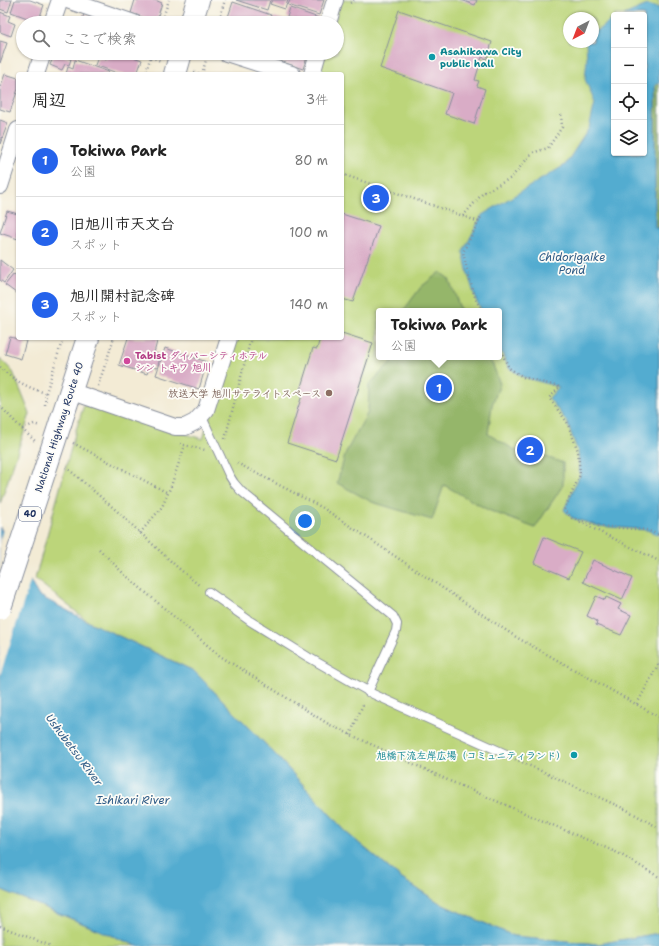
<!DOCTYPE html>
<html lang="ja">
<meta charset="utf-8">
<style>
body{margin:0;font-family:"Shantell Sans","Klee One",sans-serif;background:#f2f2f2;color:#222}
.controls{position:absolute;right:12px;top:12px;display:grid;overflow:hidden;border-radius:4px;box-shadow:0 1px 3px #0004}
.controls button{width:36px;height:36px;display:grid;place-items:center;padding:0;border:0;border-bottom:1px solid #e0e0e0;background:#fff;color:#222;font:20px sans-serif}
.compass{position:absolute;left:563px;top:12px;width:36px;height:36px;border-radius:50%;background:#fff;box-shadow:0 1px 3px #0004;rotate:222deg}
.you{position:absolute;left:305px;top:521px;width:14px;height:14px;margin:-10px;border:3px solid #fff;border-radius:50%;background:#1a73e8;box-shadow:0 0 0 6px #1a73e833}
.badge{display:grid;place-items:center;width:26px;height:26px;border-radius:50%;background:#2563eb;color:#fff;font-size:13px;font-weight:700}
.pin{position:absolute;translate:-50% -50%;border:2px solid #fff;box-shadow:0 1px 4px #0006}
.popup{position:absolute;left:376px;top:308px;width:126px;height:52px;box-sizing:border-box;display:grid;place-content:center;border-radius:4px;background:#fff;filter:drop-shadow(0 1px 3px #0005);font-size:13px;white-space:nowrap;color:#767676}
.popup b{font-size:15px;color:#222}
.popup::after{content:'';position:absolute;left:50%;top:100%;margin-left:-8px;border:8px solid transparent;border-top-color:#fff}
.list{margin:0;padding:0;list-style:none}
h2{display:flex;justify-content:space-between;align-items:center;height:52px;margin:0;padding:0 16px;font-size:17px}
h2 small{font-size:13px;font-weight:400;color:#767676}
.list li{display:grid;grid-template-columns:26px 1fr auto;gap:12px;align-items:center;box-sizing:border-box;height:72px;padding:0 16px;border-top:1px solid #e0e0e0}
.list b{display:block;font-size:15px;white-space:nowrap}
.list p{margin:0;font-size:13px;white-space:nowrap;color:#767676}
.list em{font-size:13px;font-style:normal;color:#767676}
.icon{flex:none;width:22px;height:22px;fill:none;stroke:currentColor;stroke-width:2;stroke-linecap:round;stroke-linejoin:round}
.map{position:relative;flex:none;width:659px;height:946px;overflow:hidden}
.search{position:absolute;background:#fff;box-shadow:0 1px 3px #0004;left:16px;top:16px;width:328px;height:44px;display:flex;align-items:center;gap:10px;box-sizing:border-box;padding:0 14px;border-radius:22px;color:#767676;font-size:15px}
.panel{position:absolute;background:#fff;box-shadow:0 1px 3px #0004;left:16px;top:72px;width:328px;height:268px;border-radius:4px}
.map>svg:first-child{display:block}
.green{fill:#bcd57a;stroke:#6c826c;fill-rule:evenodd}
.forest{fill:#95b66a;stroke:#587264}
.water{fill:#53acd0;stroke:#376e97}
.pier{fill:#f3ebd5}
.building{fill:#d9acc6}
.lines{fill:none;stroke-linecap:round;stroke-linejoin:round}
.service-casing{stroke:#878d9a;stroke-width:10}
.minor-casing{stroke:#878d9a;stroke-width:18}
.trunk-casing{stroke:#878d9a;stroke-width:24}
.path{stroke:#878d9a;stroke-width:2.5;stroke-dasharray:1 3;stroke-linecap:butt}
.service{stroke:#fff;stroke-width:8}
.minor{stroke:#fff;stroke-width:16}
.trunk{stroke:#fff;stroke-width:22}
.trunk-bridge-casing{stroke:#878d9a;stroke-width:24;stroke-linecap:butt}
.trunk-bridge{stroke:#fff;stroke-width:22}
.culture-dot{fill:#0f9aa8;stroke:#fdfcf7;stroke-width:1.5}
.hotel-dot{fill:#d1479c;stroke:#fdfcf7;stroke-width:1.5}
.education-dot{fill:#8d6e63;stroke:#fdfcf7;stroke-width:1.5}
.labels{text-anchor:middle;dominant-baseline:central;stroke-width:3.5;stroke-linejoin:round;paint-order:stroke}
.shield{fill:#fdfcf7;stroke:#5f6c8c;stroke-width:1}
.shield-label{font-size:9px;font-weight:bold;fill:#1b2f5e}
.culture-label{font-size:10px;font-weight:bold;fill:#0d838f;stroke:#fdfcf7;text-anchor:start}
.hotel-label{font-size:10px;font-weight:bold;fill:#b23c85;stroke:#fdfcf7;text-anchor:start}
.education-label{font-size:10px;font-weight:bold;fill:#785e54;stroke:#fdfcf7;text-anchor:end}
.street-label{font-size:10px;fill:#1b2f5e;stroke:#fdfcf7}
.water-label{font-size:11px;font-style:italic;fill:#2f5b86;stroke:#fdfcf7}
</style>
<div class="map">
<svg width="659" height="946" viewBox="0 0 659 946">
<rect width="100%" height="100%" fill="#fdfcf7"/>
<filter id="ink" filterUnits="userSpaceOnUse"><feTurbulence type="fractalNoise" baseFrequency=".025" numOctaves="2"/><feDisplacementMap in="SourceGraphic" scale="8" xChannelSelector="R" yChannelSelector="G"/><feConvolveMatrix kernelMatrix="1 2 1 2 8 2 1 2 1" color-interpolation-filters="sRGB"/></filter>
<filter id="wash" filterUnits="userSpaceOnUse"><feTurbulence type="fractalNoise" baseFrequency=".012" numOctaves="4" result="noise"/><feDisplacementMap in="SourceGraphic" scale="16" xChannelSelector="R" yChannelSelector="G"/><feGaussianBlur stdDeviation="0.9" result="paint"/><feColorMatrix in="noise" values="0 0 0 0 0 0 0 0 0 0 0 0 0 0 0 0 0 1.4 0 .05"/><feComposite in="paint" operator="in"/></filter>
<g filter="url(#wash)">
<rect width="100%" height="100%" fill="#f3ebd5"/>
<!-- green -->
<g class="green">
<path d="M341,0H659V933L598,944L514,936L443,905L402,879L348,834L274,753L194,671L89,622L35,579L76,430L84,405L203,439L234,338H342V74H318L324,53H337V23H334ZM614,15H644V153H614ZM569,18H593V42H569ZM379,311H499V357H379Z"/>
<polygon points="0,358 13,372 30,414 0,504"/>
<polygon points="0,889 137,946 0,946"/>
</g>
<!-- forest -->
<g class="forest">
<polygon points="659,83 659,228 655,229 655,85"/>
<polygon points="440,272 449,279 461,311 403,311 421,287"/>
<polygon points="393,357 488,357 493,365 500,384 492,405 488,434 515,450 535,453 563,463 563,485 535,528 488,510 444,485 432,520 372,502 337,483 346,452 368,412 369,385 392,361"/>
</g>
<!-- water -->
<g class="water">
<polygon points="647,5 659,8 659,83 655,85 655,228 659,228 659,535 647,530 599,526 572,518 564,510 580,475 578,452 567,422 549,398 559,387 523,377 509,368 499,347 499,311 482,311 476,300 468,274 463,252 482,215 565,165 589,128 595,103 585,79 587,59 586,42 593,42 593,34 611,20 614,19 614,153 644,153 644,15 624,15"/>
<polygon points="0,527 38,595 89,622 194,671 274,753 348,834 402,879 443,905 514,936 598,944 659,933 659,946 137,946 0,889"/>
</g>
<!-- pier -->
<polygon class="pier" points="3,529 31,579 0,675 0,540"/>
<g id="blocks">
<!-- building -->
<g class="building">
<polygon points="0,0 12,0 8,12 0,9"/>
<polygon points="15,0 30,0 44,5 38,22 11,12"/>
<polygon points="135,0 155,0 162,3 156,22 131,13"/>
<polygon points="236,0 270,0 267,10"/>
<polygon points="272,0 288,0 285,9 270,4"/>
<polygon points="290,0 300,0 303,1 303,0 324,0 319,15 288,5"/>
<polygon points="461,0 477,0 475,5"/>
<polygon points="233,2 271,15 268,23 236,23 227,20"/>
<polygon points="290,8 319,18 317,23 306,23 287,17"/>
<polygon points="399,10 492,42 487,59 482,57 475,80 479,81 477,86 485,89 474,124 445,114 452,93 380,68"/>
<polygon points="0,12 10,16 8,21 15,24 11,36 0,32"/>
<polygon points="84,14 91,16 88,23 81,23"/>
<polygon points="274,17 294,23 272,23"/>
<polygon points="0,41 7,43 0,63"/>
<polygon points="55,53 71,59 69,65 65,64 62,70 50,65"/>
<polygon points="62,53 78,53 76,58"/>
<polygon points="108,53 121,53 142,60 137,74 120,74 95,65 98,57 106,60"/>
<polygon points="255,53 272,53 270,58"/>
<polygon points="275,53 308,53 303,69 273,59"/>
<polygon points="75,60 109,72 108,74 66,74 68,67 73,69"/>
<polygon points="5,74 18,78 18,89 10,112 0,109 0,88"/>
<polygon points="0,120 8,123 0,144"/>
<polygon points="7,211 18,214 18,239 0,233"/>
<polygon points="342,214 379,226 353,302 342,299"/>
<polygon points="0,260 13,270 4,283 0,280"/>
<polygon points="14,274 18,277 18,290 16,293 5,285"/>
<polygon points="342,333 373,343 336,459 287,443 303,392 300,390 313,348 317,349 320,338 342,338"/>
<polygon points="10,337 26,341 21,359 5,354"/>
<polygon points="128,338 158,338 154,353 161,355 157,368 150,366 147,374 119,365"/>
<polygon points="165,348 207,362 199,389 156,375"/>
<polygon points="544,537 581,552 569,578 534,563"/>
<polygon points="593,560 632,578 622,600 583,582"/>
<polygon points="596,596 605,600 606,597 621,604 618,609 631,615 621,635 596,625 597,621 587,616"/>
</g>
</g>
</g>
<g filter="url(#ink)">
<use href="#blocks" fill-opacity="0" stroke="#878d9a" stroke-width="1"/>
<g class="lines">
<!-- service casing -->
<g class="service-casing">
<g id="service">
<polyline points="201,415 229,475 234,483 241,491 393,616 397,624 396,631 368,692"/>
<polyline points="209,592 250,621 308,657 373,694 506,754"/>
</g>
</g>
<!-- minor casing -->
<g class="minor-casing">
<g id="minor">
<polyline points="67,0 134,23"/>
<polyline points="52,23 60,0"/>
<polyline points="328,23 335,0"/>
<polyline points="226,53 292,74"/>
<polyline points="36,74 43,53"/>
<polyline points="312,74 318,53"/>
<polyline points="0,186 18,130"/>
<polyline points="70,391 175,427 185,427 195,422 206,410 229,338"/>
</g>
</g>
<!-- trunk casing -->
<g class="trunk-casing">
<g id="trunk">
<polyline points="191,23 198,0"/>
<polyline points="175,74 181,53"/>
<polyline points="61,421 88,338"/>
</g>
</g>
<!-- path -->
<g class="path">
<polyline points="350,3 356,0"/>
<polyline points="161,23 169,0"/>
<polyline points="218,23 225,0"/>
<polyline points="151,57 161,61"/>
<polyline points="194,72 201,74"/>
<polyline points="145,74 152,53"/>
<polyline points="202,74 208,53"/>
<polyline points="342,174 463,216 479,222"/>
<polyline points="463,216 483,193 511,178 532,153 548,148 562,127 561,112"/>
<polyline points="482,311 476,300 468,274 463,252 482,215"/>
<polyline points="499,347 509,368 523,377 560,387 549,398 567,422 578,451 580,475 564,510 572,518 599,526 647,530 659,535"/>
<path d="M0,367C13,380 28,388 46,393"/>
<polyline points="98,386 114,338"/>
<polyline points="45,405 46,393 63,338"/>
<polyline points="0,406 22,429 35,441"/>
<polyline points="22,429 34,424 40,426"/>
<polyline points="225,439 251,338"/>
<polyline points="73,443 168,493"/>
<polyline points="180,444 205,450"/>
<polyline points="237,463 323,508 516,637 659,717"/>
<polyline points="66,467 118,512 176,566 200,586"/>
<polyline points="580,522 659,561"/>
<polyline points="140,533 162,507 171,486 185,445"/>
<polyline points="99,549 123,573 220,656 330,725 452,782 618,853 659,877"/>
<polyline points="637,704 659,663"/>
<polyline points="350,735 364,702"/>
<polyline points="515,759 627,810 659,828"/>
<polyline points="0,926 51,946"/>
</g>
<!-- service -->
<use href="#service" class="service"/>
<!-- minor -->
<use href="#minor" class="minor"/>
<!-- trunk -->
<use href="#trunk" class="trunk"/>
<!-- trunk-bridge casing -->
<g class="trunk-bridge-casing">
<polyline id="trunk-bridge" points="0,608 61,421"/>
</g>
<!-- trunk-bridge -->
<use href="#trunk-bridge" class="trunk-bridge"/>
</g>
</g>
<!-- markers -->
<g class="culture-dot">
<circle cx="432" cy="57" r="4"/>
<circle cx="574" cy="755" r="4"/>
</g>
<circle class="hotel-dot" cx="127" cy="361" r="4"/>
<circle class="education-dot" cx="329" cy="393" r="4"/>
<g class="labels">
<!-- shield labels -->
<rect class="shield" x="19" y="507" width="22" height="14" rx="3"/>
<g class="shield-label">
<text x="30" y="514">40</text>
</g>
<!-- culture labels -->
<g class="culture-label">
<text x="440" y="51">Asahikawa City<tspan x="440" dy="12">public hall</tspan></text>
<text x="566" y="755" text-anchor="end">旭橋下流左岸広場（コミュニティランド）</text>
</g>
<!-- hotel labels -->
<g class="hotel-label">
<text x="135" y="355">Tabist ダイバーシティホテル<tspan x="135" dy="12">シン トキワ 旭川</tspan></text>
</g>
<!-- education labels -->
<g class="education-label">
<text x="321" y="393">放送大学 旭川サテライトスペース</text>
</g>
<!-- street labels -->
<g class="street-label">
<text transform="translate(59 427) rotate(-72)">National Highway Route 40</text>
</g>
<!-- water labels -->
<g class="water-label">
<text x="572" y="257">Chidorigaike<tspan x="572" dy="13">Pond</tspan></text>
<text transform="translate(74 750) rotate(53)">Ushubetsu River</text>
<text x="133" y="800">Ishikari River</text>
</g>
</g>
</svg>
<div class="controls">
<button>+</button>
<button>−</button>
<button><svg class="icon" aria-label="locate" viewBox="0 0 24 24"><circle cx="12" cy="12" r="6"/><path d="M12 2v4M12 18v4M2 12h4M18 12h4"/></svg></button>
<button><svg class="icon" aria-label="layers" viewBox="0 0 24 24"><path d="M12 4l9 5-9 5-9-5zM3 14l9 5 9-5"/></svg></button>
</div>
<svg class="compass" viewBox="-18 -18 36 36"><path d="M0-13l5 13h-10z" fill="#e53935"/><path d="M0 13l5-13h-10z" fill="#767676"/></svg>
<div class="you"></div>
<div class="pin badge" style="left:439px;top:388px">1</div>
<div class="popup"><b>Tokiwa Park</b>公園</div>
<div class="pin badge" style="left:530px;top:450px">2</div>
<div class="pin badge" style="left:376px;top:198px">3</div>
<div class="search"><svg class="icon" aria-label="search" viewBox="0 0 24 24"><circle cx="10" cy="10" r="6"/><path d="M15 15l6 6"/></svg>ここで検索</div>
<section class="panel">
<h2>周辺<small>3件</small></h2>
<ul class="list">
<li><span class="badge">1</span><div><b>Tokiwa Park</b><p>公園</p></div><em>80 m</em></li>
<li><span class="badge">2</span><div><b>旧旭川市天文台</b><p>スポット</p></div><em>100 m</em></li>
<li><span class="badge">3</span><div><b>旭川開村記念碑</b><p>スポット</p></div><em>140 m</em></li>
</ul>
</section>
</div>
